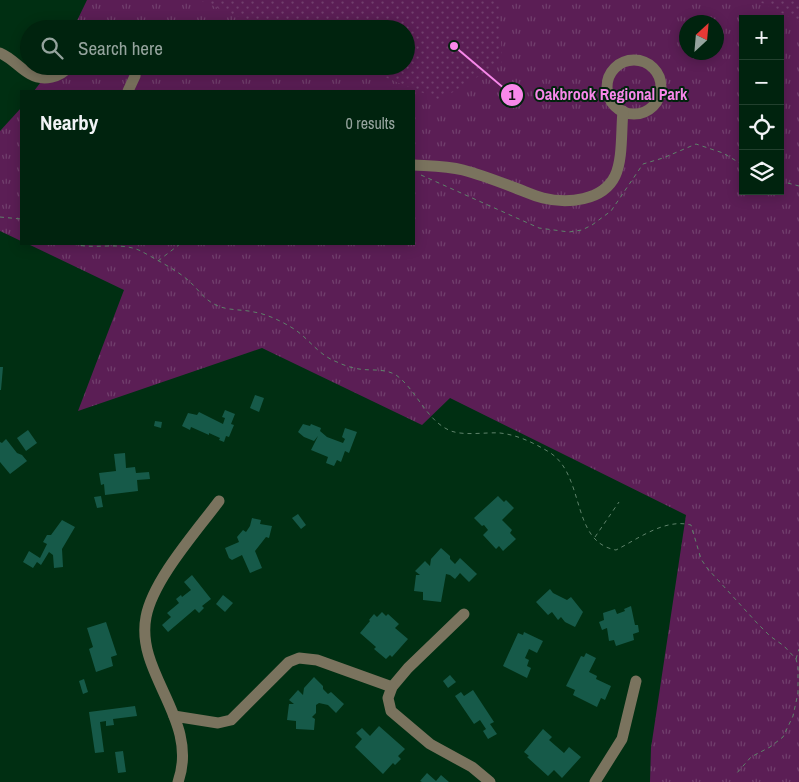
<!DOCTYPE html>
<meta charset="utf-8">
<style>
body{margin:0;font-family:"Archivo Narrow",sans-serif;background:#0e2f1c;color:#f1f3f6}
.controls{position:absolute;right:15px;top:15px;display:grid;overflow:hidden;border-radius:0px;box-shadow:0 2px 12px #0003}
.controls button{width:45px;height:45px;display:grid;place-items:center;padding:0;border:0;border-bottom:1px solid #22402e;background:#00230e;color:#f1f3f6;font:25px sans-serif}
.compass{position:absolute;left:679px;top:15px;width:45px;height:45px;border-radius:50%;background:#00230e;box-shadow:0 2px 12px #0003;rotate:26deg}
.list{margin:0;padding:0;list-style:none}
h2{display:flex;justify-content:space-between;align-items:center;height:65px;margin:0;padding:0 20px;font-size:21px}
h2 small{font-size:16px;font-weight:400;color:#95a49e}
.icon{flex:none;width:28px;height:28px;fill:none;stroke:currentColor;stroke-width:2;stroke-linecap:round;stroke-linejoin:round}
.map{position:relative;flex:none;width:799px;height:782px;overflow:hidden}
.search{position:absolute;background:#00230e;box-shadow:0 2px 12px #0003;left:20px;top:20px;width:395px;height:55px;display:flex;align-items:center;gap:12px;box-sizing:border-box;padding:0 18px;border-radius:28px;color:#95a49e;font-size:19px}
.panel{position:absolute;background:#00230e;box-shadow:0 2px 12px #0003;left:20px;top:90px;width:395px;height:155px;border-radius:0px}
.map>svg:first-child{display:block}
.grass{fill:url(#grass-tufts);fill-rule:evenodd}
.park{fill:url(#park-dots)}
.building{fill:#165a49}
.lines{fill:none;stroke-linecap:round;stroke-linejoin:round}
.path{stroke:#5e826a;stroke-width:1;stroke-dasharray:4 4;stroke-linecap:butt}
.minor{stroke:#7a735e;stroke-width:11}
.leader{fill:none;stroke:#f888ea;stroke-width:2}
.callout-dot{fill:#f888ea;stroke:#01230d;stroke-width:2}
.mark-label{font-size:15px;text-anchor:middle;font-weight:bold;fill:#111}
.callout-label{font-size:16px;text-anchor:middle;font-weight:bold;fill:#f888ea;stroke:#01230d;stroke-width:4;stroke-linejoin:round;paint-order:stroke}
</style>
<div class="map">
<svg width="799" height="782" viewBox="0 0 799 782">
<defs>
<pattern id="grass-tufts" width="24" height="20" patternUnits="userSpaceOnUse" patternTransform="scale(1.25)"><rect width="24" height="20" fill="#5b1e55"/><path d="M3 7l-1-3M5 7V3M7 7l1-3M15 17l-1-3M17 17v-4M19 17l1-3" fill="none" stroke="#713f6d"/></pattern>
<pattern id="park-dots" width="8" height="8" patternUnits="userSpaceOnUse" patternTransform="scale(1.25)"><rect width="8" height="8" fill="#5b1e55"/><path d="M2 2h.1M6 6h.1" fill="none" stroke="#713f6d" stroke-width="1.8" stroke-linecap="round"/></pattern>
</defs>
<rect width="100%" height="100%" fill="#002f12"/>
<!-- grass -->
<g class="grass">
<path d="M87,0H799V782H650L651,748L686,515L450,398L422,425L262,348L78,411L124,290L28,244H414V91H34L53,66H406V29H73ZM743,19H780V191H743ZM686,22H716V52H686Z"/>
<polygon points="21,108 21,241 0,231 0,131"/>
</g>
<!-- park -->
<g class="park">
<polygon points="199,0 499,0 502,62 440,100 358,66 406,66 406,29 268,29"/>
<polygon points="756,0 799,0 799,22"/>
</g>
<!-- building -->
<g class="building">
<polygon points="0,367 3,367 1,390 0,390"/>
<polygon points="255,395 264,398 259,412 250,408"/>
<polygon points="225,410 235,414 231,424 234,425 229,437 226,436 224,442 219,440 220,438 209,433 209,435 191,427 190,430 182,426 188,413 197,415 199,412 223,424 225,418 222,417"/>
<polygon points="155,421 162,422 161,428 154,426"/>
<polygon points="303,424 310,426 311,424 321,428 320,431 327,437 343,443 345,439 342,437 345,428 357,432 349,453 345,451 341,462 337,460 334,466 326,463 328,457 311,450 318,436 314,441 304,437 298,432"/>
<polygon points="28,430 37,443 26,451 17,438"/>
<polygon points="6,439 17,453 22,455 27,461 10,474 0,462 0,442 2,443"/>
<polygon points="125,453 126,468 135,467 136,473 149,472 150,479 137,480 138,491 105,495 104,484 101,485 99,473 116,471 114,454"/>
<polygon points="101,496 103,507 97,508 94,497"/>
<polygon points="498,496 504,502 506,500 514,508 502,520 512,530 510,533 516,539 503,551 499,546 496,549 483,535 488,530 484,525 482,526 474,518"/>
<polygon points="298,514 306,525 301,529 292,518"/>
<polygon points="252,518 261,520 260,524 272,526 269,538 266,537 255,551 262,568 250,573 242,555 232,560 229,558 225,548 239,542 237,537 243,530 246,532 250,526"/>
<polygon points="62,520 75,527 62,549 63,567 54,568 53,555 49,552 41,565 37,562 33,568 23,562 29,551 40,558 47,544 43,542 47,535 51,535"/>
<polygon points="441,548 450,556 450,559 455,564 460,558 477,574 469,582 460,573 455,579 450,575 446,574 441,602 423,600 423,592 414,591 416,575 420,575 415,571 425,561 430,566 431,559"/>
<polygon points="192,575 211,599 202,606 204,608 199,613 195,609 168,632 162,625 171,617 167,613 179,603 176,599 181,595 182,597 191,590 184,582"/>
<polygon points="550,589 553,593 567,600 571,597 583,612 575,627 565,622 561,617 558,620 552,612 548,615 536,602"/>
<polygon points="223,595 233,603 225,612 216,604"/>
<polygon points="631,606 635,625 638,625 639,632 633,634 634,640 616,646 614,640 609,641 607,628 602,630 599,622 604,620 603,613 615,609 617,614 625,611 624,609"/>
<polygon points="382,612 386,616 388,614 399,624 395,628 408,639 392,657 390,655 386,659 374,649 376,647 360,633 370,621 369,620 374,614 377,617"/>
<polygon points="106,622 117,655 111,657 113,666 96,672 89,649 93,647 87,628"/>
<polygon points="524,632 543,641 537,653 529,649 525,658 529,660 527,666 531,668 527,678 503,666 518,633 523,635"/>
<polygon points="586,653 596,658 589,672 597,676 596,679 611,686 605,700 601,698 597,707 573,695 575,690 566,686 581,656 584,657"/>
<polygon points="450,675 456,682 448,688 443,681"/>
<polygon points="314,677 323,686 323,689 328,694 331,692 344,704 336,713 328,705 319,703 316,705 316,713 312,717 315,719 314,730 296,729 296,721 287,720 289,704 294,704 289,700 298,690 303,695 304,688"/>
<polygon points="84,679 88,692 83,694 79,681"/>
<polygon points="473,690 494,722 490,724 497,734 488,739 483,731 486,729 480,720 474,724 455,696 461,692 464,696"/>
<polygon points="135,706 137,716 113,719 114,725 106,726 106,721 100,722 104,752 95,753 89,712"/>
<polygon points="379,726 405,749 398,756 401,759 395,765 393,763 383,774 355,747 362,739 356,733 362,728 370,736"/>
<polygon points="543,729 552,737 549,740 564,753 569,747 581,757 562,778 554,770 548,776 527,757 529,756 524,752"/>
<polygon points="123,751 126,772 118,773 115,752"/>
<polygon points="427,773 436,781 441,775 449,782 422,782 420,781"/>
</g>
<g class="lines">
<!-- path -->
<g class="path">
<polyline points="421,175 539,228 569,232 582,230 592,225 611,211 643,164 663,158 696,144 723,153 743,165"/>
<polyline points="780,181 799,186"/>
<polyline points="0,217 21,219"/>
<path d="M73,244C95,250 120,241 141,251C155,259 177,270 189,281C197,288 204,299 214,304C226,311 241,309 254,312C266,314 279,320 289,326C308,336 316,354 337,362C343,365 352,368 359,369C371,371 384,368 396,375C417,390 426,421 451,431C465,436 486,432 500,433C518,435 534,443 549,452C586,475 570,542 616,550C638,539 665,518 691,525L701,559L707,568L757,623L770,636L784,646L796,659L798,667V693L793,716L783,737L770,747L751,757L736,774"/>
<polyline points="158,261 180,244"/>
<polyline points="595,537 619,502"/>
<polyline points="796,659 799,649"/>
</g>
<!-- minor -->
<g class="minor">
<path d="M0,53C12,58 19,68 30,74C44,82 60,77 70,66"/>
<circle cx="634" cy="87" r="27"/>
<polyline points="128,91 135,76 136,66"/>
<path d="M414,165C430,166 447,166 463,170C482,175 500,182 518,189C526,192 535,196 543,198C567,204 603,201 615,176C623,160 621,130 623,111"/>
<polyline points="464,614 408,668 392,687 388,698 391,711 430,744 472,767 490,782"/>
<polyline points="174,716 218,723 231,720 289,662 299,658 317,660 392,687"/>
<path d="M178,782C200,720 135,674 146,617C153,580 196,532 219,501"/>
<polyline points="595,782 622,739 636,681"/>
</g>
</g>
<!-- callouts -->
<path class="leader" d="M454 46L512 95"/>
<g class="callout-dot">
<circle cx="454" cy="46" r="5"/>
<circle cx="512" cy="95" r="12"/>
</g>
<g class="mark-label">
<text x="512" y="100">1</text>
</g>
<g class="callout-label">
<text x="611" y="100">Oakbrook Regional Park</text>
</g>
</svg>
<div class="controls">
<button>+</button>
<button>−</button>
<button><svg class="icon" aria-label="locate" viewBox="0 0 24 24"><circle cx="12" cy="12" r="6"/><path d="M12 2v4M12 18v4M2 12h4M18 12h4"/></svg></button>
<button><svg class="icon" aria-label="layers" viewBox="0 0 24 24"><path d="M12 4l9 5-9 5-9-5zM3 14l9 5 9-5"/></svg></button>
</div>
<svg class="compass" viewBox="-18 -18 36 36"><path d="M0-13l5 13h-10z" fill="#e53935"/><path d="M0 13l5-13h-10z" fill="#95a49e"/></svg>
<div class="search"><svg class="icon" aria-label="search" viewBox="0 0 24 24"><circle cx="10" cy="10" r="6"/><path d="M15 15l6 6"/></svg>Search here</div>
<section class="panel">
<h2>Nearby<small>0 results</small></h2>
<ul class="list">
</ul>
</section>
</div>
